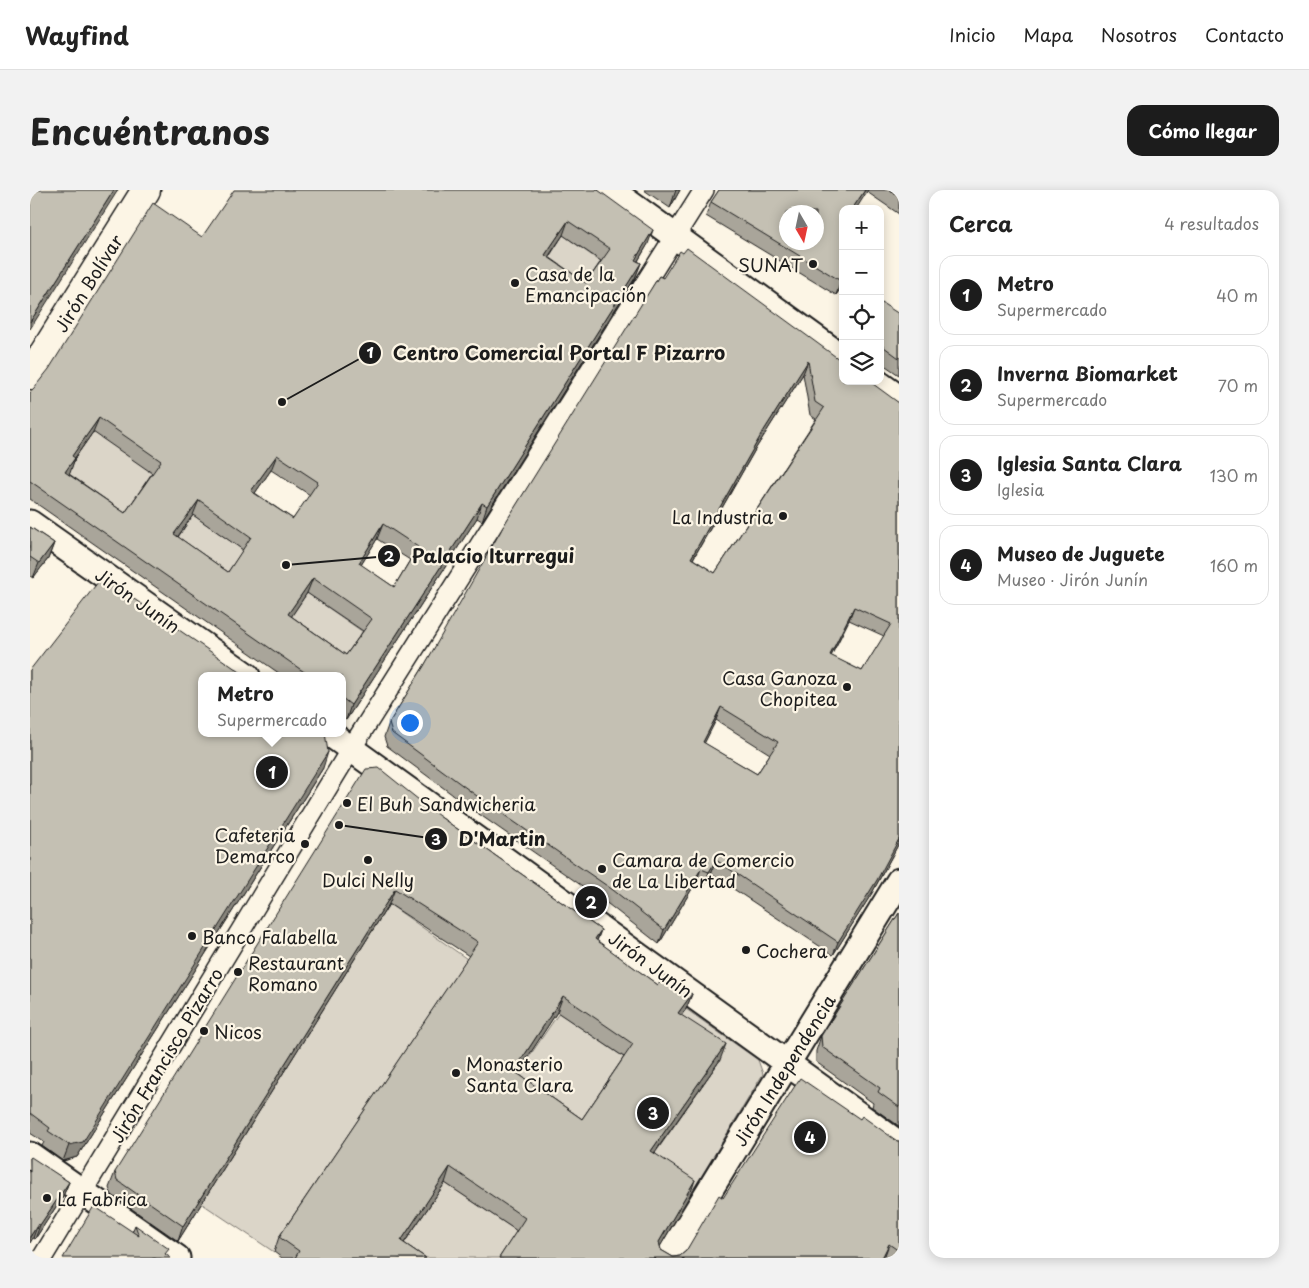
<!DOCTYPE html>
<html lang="es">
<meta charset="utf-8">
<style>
body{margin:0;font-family:"Playpen Sans",sans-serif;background:#f2f2f2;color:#222}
.controls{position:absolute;right:15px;top:15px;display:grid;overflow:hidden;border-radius:10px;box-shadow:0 2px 12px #0003}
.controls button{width:45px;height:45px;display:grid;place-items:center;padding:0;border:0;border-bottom:1px solid #e0e0e0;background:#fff;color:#222;font:25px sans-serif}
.compass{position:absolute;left:749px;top:15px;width:45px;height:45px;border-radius:50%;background:#fff;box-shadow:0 2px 12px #0003;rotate:171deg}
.you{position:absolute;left:379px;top:532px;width:18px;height:18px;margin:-12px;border:4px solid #fff;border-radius:50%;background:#1a73e8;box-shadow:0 0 0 8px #1a73e833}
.badge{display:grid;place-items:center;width:32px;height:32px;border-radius:50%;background:#1c1c1c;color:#fff;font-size:16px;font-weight:700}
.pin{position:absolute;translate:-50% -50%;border:2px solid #fff;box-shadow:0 1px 5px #0006}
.popup{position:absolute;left:168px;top:482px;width:148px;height:65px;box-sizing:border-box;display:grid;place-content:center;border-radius:10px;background:#fff;filter:drop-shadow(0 1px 4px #0005);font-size:16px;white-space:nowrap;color:#767676}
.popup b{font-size:19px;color:#222}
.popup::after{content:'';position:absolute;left:50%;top:100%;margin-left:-10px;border:10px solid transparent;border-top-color:#fff}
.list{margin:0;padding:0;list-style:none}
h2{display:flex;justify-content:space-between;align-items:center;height:65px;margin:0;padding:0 20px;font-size:21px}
h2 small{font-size:16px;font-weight:400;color:#767676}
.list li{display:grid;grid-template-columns:32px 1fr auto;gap:15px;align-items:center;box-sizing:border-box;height:80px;margin:0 10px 10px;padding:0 10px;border:1px solid #e0e0e0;border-radius:15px}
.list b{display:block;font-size:19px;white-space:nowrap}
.list p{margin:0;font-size:16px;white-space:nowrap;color:#767676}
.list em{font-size:16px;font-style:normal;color:#767676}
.icon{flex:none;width:28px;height:28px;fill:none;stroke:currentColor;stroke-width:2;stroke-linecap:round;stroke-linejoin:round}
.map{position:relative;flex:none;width:869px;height:1068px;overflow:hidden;border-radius:15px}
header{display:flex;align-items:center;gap:30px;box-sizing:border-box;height:70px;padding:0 25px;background:#fff;border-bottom:1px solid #e0e0e0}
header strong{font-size:24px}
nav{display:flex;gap:28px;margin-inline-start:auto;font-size:18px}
.intro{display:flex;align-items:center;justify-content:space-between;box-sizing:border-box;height:120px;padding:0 30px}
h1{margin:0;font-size:35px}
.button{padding:12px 22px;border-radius:15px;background:#1c1c1c;color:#fff;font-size:18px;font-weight:700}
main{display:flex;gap:30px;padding:0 30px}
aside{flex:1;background:#fff;border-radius:15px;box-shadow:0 2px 12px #0003}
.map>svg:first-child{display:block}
.green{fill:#dbd5c8;stroke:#7c7872}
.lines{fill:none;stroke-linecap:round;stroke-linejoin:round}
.pedestrian-casing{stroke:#1c1c1c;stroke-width:22}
.minor-casing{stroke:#1c1c1c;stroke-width:29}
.tertiary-casing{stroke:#1c1c1c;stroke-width:31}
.pedestrian{stroke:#fcf5e5;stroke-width:19}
.minor{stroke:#fcf5e5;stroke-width:25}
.tertiary{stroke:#fcf5e5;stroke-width:28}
.wall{fill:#a9a59a;stroke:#1c1c1c;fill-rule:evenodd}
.shaded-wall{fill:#89867d;stroke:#1c1c1c}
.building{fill:#c4c0b3;stroke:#1c1c1c;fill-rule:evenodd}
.poi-dot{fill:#1c1c1c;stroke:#fcf5e5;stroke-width:2}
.labels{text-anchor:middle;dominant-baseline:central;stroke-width:4.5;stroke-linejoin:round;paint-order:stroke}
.poi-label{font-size:18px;fill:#1c1c1c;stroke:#fcf5e5;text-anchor:start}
.street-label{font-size:18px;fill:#1c1c1c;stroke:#fcf5e5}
.leader{fill:none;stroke:#1c1c1c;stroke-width:2}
.callout-dot{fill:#1c1c1c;stroke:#fcf5e5;stroke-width:2}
.mark-label{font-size:15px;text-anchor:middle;font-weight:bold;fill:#fff}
.callout-label{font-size:19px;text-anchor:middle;font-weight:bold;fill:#1c1c1c;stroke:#fcf5e5;stroke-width:4.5;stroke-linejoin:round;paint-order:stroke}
</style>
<header>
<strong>Wayfind</strong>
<nav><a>Inicio</a><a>Mapa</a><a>Nosotros</a><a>Contacto</a></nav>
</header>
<div class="intro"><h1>Encuéntranos</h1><a class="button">Cómo llegar</a></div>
<main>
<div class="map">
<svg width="869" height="1068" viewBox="0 0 869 1068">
<rect width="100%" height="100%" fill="#fcf5e5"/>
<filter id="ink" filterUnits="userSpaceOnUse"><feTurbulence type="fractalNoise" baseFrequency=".02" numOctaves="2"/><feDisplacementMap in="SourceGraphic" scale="10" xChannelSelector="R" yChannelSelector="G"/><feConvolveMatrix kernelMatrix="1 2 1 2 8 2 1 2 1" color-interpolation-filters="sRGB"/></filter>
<g filter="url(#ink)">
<!-- green -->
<g class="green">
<polygon points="533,45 574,74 551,107 510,79"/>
<polygon points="63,242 122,277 118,281 126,286 89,338 30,296 36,280"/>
<polygon points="163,325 216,362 191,396 139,359"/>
<polygon points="277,403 336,444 311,479 253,439"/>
<polygon points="359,714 440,771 244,1062 171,1013"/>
<polygon points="656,819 728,870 733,884 660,1005 615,976 690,870 642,838"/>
<polygon points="529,823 598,870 546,944 479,896"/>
<polygon points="415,993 490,1043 473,1068 368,1068 365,1066"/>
</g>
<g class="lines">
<!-- pedestrian casing -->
<g class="pedestrian-casing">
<polyline id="pedestrian" points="12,1068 321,559 674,0"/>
</g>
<!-- minor casing -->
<g class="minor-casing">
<g id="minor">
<polyline points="581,0 813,168"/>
<polyline points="845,191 869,208"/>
<polyline points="0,333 217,486"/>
<polyline points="299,543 869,954"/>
<polyline points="0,965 147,1068"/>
<polyline points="638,1068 869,691"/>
</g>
</g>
<!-- tertiary casing -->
<g class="tertiary-casing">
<polyline id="tertiary" points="0,185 116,0"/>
</g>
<!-- pedestrian -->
<use href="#pedestrian" class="pedestrian"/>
<!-- minor -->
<use href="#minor" class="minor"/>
<!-- tertiary -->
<use href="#tertiary" class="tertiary"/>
</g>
<!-- wall -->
<g class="wall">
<path d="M568,0L618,54L608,71L611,73L605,88L452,331L447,328L316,530L312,527V486H253L0,309V203L172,47ZM533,45L571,71L556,93L519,67ZM63,242L122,283L95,323L39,284L45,268ZM241,280L280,305L263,329L225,303ZM163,325L213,360L198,382L148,347ZM347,349L380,370L364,397L331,375ZM277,403L333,441L316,465L261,426Z"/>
<polygon points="614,0 650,0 640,18"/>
<polygon points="689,0 869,0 869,24 837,2 813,19 813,95 806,105 676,26 681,12"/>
<path d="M629,86L869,213V653L842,703L803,765L681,684L674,696L666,692L629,754L578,714L446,622L357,556L354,547L359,533L394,476ZM773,184L780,225L786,229L685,383L663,369L726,258ZM819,430L854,446L832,481L801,466ZM686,530L740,564L727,584L674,553Z"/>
<polygon points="850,115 869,124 869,185 850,172"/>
<polygon points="0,337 24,353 18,369 3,388 0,386"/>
<polygon points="0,480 293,578 47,967 33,971 12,956 14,952 0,943"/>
<path d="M409,626L571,740L567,751L628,795L662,804L656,819L651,825L690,870L625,963L660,1005L630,1056L631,1060L643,1067L650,1066L656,1061L693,1008L830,929L867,951H869V1068H469L487,1041L415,993L374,1053L396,1068H252L244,1062L249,1047L439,766L359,714L148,1051L82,1005L79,998L85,982ZM527,822L594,867L552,929L487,883Z"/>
<polygon points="869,723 869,936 842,917 843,913 786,872 786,861 791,846"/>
<polygon points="0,968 39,992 33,1006 5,1049 3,1048"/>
<polygon points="105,1035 136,1065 102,1042"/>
</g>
<!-- shaded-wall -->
<g class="shaded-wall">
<polygon points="84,0 88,0 0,139 0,132"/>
<polygon points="646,0 650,0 640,18"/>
<polygon points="835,0 838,0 826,19 822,19"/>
<polygon points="538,31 533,45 510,79 515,65"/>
<polygon points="623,40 618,54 600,84 605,70"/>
<polygon points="611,73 605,88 452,331 457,316"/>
<polygon points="813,89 813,95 806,105 811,91"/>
<polygon points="778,171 773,184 726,258 656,381 661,368 731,245"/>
<polygon points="69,228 63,242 37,279 45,268 40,283 30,296 42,266"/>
<polygon points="247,265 241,280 216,316 221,301"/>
<polygon points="169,310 163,325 139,359 144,344"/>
<polygon points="452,313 447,328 316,530 321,515"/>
<polygon points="353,334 347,349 323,388 329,373"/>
<polygon points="24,353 18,369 3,388 9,373"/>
<polygon points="283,388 277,403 253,439 258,424"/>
<polygon points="824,417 819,430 795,478 800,465"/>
<polygon points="691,517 686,530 668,566 673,552"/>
<polygon points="298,562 293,578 47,967 33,971 39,955"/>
<polygon points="869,649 869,653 842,703 803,765 808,752"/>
<polygon points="686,670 681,684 674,696 679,682"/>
<polygon points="671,679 666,692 629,754 634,740"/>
<polygon points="365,699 359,714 148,1051 153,1036"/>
<polygon points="571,740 565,755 565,749"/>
<polygon points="662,804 656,819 642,838 648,823"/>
<polygon points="533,806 527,822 479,896 484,881"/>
<polygon points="696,854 690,870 615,976 621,961"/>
<polygon points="420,977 415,993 365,1066 371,1051"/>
<polygon points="665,990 660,1005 624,1067 629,1052"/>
<polygon points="39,992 33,1006 5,1049 10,1035"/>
<polygon points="8,1034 3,1048 0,1053 0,1047"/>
<polygon points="859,1054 854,1068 852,1068"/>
</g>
<!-- building -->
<g class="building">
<polygon points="0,0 84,0 0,132"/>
<path d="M204,0H568L623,40L605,70L611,73L457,316L452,313L321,515L312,508V486H280L0,291V203L19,179L123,13L172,47ZM538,31L580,59L556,93L515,65ZM69,228L131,271L95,323L35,282L45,268L42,266ZM247,265L288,292L263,329L221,301ZM169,310L221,347L198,382L144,344ZM353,334L388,357L364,397L329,373ZM283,388L342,429L316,465L258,424Z"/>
<path d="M689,0H835L822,19H813V89L811,91L681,12ZM756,22H786V52H756Z"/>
<polygon points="860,0 869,0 869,6"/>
<path d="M657,58L813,172V191H839L869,213V649L847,690L808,752L686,670L679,682L671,679L634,740L583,700L451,609L362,543L359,533L394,476L477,330L629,86L633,88L650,61L653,63ZM778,171L785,212L794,218L685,383L661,368L731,245ZM824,417L861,434L832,481L800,465ZM691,517L748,552L727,584L673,552Z"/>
<polygon points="852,113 869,124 869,168 850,154 850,115"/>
<polygon points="0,337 24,353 9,373 0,367"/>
<polygon points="72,387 216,486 172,486 172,543 295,543 298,562 53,952 39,955 18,941 20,938 0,923 0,480"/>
<path d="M349,578L409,626L571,740L565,749L628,795L635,785L662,804L648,823L696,854L621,961L665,990L629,1052L631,1060L643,1067L650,1066L656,1061L689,1005L693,1008L770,888L830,929L832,926L867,951H869V1061L859,1054L852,1068H469L495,1028L420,977L371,1051L396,1068H265L269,1061L249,1047L448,752L365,699L153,1036L87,990L85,982L336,579ZM533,806L603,854L552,929L484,881Z"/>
<polygon points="869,723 869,917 848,902 850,898 792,857 791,846"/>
<polygon points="1,967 39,992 10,1035 8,1034 0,1047 0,968"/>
<polygon points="64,1016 109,1046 105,1035 139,1059 135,1064 141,1068 33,1068"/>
</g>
</g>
<!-- markers -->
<g class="poi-dot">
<circle cx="783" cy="74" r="5"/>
<circle cx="485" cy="93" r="5"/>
<circle cx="753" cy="326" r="5"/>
<circle cx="817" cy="497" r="5"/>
<circle cx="317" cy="613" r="5"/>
<circle cx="275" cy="654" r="5"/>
<circle cx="338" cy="670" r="5"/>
<circle cx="572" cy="679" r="5"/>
<circle cx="162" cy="746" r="5"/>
<circle cx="716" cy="760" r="5"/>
<circle cx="208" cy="782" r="5"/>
<circle cx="174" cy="841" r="5"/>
<circle cx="426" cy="883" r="5"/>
<circle cx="17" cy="1008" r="5"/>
</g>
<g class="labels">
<!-- poi labels -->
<g class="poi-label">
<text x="773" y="74" text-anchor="end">SUNAT</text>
<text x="495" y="83">Casa de la<tspan x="495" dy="21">Emancipación</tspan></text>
<text x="743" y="326" text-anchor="end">La Industria</text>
<text x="807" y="487" text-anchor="end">Casa Ganoza<tspan x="807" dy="21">Chopitea</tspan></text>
<text x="327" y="613">El Buh Sandwicheria</text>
<text x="265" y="644" text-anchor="end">Cafeteria<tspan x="265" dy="21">Demarco</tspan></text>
<text x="582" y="669">Camara de Comercio<tspan x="582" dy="21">de La Libertad</tspan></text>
<text x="338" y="689" text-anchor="middle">Dulci Nelly</text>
<text x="172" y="746">Banco Falabella</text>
<text x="726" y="760">Cochera</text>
<text x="218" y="772">Restaurant<tspan x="218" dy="21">Romano</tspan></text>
<text x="184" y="841">Nicos</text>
<text x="436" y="873">Monasterio<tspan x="436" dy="21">Santa Clara</tspan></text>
<text x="27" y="1008">La Fabrica</text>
</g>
<!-- street labels -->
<g class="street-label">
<text transform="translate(58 93) rotate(-58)">Jirón Bolívar</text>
<text transform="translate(108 410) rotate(35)">Jirón Junín</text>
<text transform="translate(621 774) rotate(36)">Jirón Junín</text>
<text transform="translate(136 865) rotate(-59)">Jirón Francisco Pizarro</text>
<text transform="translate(754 880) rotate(-58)">Jirón Independencia</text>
</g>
</g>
<!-- callouts -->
<path class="leader" d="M252 212L340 163M256 375L359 366M309 635L406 649"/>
<g class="callout-dot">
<circle cx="252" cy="212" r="5"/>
<circle cx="256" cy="375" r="5"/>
<circle cx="309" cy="635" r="5"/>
<circle cx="340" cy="163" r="12"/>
<circle cx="359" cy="366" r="12"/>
<circle cx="406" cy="649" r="12"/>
</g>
<g class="mark-label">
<text x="340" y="168">1</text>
<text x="359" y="372">2</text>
<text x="406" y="655">3</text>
</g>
<g class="callout-label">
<text x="529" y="170">Centro Comercial Portal F Pizarro</text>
<text x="463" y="373">Palacio Iturregui</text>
<text x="472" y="656">D'Martin</text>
</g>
</svg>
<div class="controls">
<button>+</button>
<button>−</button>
<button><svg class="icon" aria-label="locate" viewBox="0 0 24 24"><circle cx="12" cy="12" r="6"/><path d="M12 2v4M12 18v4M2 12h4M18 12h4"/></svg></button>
<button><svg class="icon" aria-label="layers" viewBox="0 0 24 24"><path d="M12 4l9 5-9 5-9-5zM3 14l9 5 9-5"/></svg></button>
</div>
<svg class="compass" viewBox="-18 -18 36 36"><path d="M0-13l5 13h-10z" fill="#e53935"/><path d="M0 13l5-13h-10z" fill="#767676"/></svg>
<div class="you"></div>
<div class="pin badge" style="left:242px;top:582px">1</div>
<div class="popup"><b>Metro</b>Supermercado</div>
<div class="pin badge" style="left:561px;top:712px">2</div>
<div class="pin badge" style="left:623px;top:923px">3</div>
<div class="pin badge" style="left:780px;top:947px">4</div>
</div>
<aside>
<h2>Cerca<small>4 resultados</small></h2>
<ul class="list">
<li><span class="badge">1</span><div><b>Metro</b><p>Supermercado</p></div><em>40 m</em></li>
<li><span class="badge">2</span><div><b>Inverna Biomarket</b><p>Supermercado</p></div><em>70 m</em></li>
<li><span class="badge">3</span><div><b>Iglesia Santa Clara</b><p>Iglesia</p></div><em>130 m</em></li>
<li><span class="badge">4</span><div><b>Museo de Juguete</b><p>Museo · Jirón Junín</p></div><em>160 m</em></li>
</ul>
</aside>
</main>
